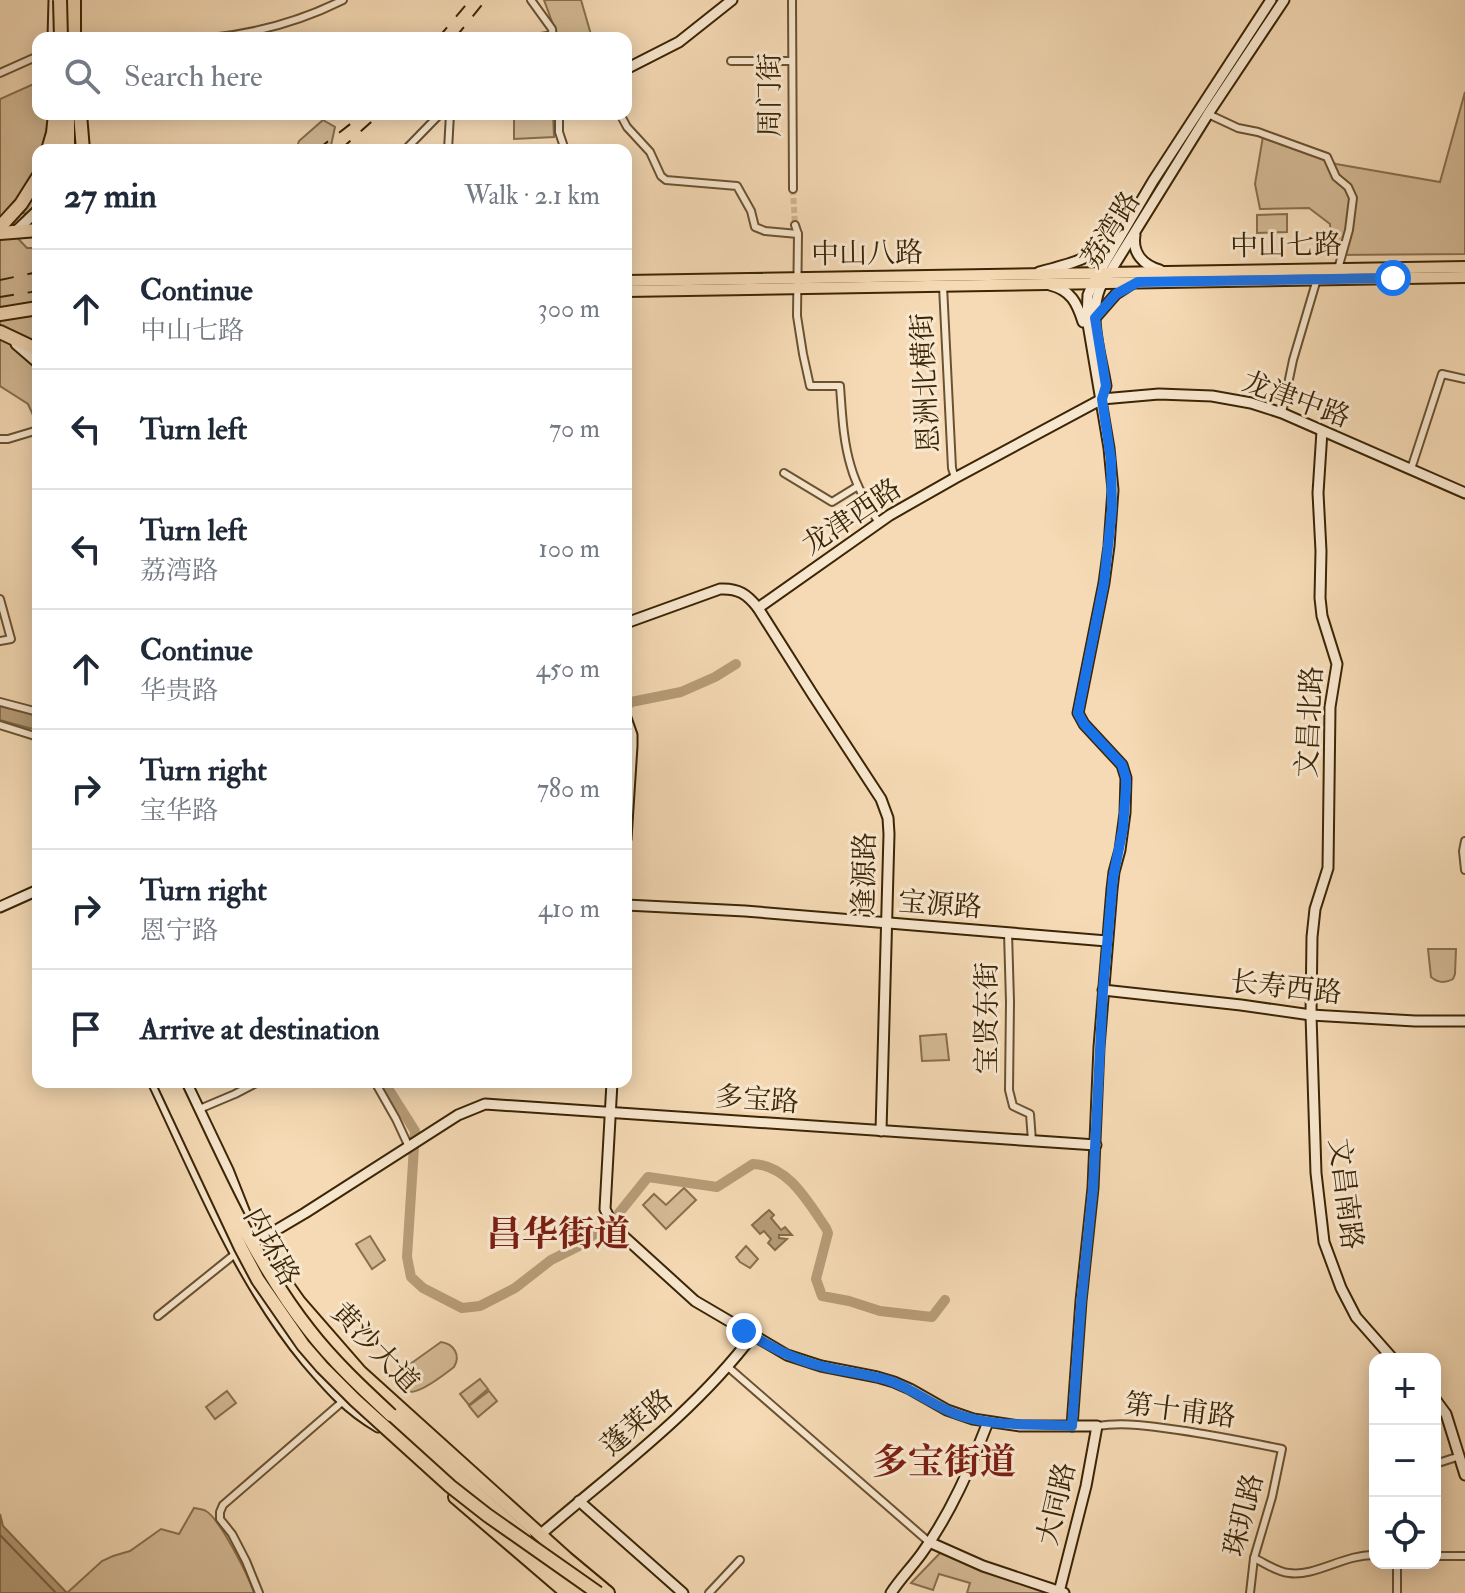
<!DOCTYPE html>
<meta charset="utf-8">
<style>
body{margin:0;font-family:"IM FELL Double Pica","Noto Serif SC",serif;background:#f2f2f3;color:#1f2937}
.controls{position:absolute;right:24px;bottom:24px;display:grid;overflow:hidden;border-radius:16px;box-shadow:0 4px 20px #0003}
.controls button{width:72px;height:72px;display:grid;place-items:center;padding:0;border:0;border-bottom:2px solid #e0e1e3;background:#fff;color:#1f2937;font:40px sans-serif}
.stop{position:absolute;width:24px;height:24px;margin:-18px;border:6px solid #1a73e8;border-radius:50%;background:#fff}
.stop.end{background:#1a73e8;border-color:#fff;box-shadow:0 2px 8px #0008}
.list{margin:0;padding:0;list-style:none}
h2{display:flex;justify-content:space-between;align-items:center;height:104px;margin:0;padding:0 32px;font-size:34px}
h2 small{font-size:26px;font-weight:400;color:#747a83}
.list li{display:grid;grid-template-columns:52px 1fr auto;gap:24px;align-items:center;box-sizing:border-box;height:120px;padding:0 32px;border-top:2px solid #e0e1e3}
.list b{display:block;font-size:30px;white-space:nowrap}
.list p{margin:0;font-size:26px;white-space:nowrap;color:#747a83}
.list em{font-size:26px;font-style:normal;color:#747a83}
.icon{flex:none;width:44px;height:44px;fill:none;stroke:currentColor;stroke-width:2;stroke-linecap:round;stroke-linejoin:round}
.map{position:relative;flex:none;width:1465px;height:1593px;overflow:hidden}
.search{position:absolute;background:#fff;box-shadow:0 4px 20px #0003;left:32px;top:32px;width:600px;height:88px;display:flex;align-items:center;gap:20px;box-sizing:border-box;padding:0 28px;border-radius:16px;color:#747a83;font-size:30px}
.panel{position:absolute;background:#fff;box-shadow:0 4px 20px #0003;left:32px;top:144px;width:600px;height:944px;border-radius:16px}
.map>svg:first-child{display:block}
.green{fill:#d5bb97;stroke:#88704e;stroke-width:2}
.water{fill:#b69c79;stroke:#856c4a;stroke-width:2}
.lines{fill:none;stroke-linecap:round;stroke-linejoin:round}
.shore{stroke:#78603e;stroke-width:2}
.river{stroke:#b69c79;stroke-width:10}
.street-tunnel{stroke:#d0b692;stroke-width:6;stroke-dasharray:6 3;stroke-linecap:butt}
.street-casing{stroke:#6a5230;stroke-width:10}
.secondary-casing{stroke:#3b2504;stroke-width:13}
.primary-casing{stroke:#3b2504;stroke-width:14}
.highway-casing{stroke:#3b2504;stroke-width:16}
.street{stroke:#f8e7cf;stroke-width:6}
.secondary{stroke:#f8e7cf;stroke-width:9}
.primary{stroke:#f5dab5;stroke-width:10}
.highway{stroke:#f5dab5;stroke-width:12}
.rail{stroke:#3b2504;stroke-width:2;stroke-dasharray:14 14;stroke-linecap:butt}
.highway-bridge-casing{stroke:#3b2504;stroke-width:16;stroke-linecap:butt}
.highway-bridge{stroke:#f5dab5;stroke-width:12}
.route{stroke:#1a73e8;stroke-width:10}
.labels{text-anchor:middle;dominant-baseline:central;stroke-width:6;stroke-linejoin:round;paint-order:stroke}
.street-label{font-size:28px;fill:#3b2504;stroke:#f8e7cf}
.district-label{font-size:36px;font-weight:bold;fill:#7a1f14;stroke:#f8e7cf}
</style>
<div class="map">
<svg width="1465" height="1593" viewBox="0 0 1465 1593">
<rect width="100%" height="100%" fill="#f5dab5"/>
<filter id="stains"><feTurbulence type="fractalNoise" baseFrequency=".0025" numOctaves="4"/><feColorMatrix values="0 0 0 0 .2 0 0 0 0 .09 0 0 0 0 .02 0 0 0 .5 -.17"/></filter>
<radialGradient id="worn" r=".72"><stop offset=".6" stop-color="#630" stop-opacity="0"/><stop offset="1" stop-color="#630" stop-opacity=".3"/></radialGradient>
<!-- green -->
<g class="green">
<polygon points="544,0 581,0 592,38 558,38"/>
<polygon points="38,82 38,114 50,114 43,146 50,150 38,150 38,199 31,214 20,213 6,226 27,248 38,248 38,426 28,404 0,386 0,99"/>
<polygon points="1465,92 1465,254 1333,255 1330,224 1309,208 1260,209 1255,184 1263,136 1336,164 1440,182"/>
<polygon points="514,114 553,114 554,137 514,139"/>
<polygon points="323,120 335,127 330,150 296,150 299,141"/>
<polygon points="1287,214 1287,232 1257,233 1257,215"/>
<path d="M1428,949H1456L1455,974L1453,979C1446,983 1438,983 1431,977Z"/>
<polygon points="946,1034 949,1060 922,1061 920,1036"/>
<polygon points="684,1188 696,1200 666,1229 643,1205 654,1194 666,1205"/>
<polygon points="370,1236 385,1260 372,1269 356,1244"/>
<polygon points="746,1246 758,1259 750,1268 740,1262 736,1257"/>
<path d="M441,1342C454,1344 461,1355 454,1367C441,1377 395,1415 399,1372Z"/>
<polygon points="480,1379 488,1389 469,1405 460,1394"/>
<polygon points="227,1391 236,1403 215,1419 206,1407"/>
<polygon points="489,1391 497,1401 478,1417 469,1406"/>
<path d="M194,1508C198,1509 203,1509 206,1511C220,1519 249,1577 254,1593H67L102,1561L113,1556L130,1551L161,1529L179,1534Z"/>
<polygon points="943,1550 1043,1590 1049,1593 967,1593 970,1583 939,1574 933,1590 911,1583"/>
</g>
<!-- water -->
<g class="water">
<polygon points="0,705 38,716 38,729 29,728 0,720"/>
<polygon points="769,1210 774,1215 771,1218 781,1230 785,1227 792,1235 779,1235 779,1238 787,1239 775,1250 768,1243 771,1239 764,1231 760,1234 752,1225"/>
<polygon points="0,1514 3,1526 67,1593 0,1593"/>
</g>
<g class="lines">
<!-- shore -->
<polyline class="shore" points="0,1535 56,1593"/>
<!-- river -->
<g class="river">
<polyline points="626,707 631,702 681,692 715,677 736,664"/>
<path d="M384,1082L415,1131L407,1257L411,1277L423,1288L462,1308L480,1306L515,1288L551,1260L579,1246L615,1218L648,1177L717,1187L753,1164C788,1165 808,1202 826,1228L828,1233L816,1279L822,1296L849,1301L880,1311L932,1317L945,1300"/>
</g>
<!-- street-tunnel -->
<polyline class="street-tunnel" points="793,189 795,225"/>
<!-- street casing -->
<g class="street-casing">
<g id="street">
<polyline points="531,0 552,29 553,38"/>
<polyline points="792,0 793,189"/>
<path d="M211,38C258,33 301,21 343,0"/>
<polyline points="535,38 553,35"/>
<polyline points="731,61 792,61"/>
<polyline points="0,73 38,56"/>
<polyline points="559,114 559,132 565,150"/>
<polyline points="620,114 627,127 650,152 661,176 666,180 737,186 751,211 755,227 765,231 798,234"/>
<polyline points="1208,114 1238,128 1258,132 1327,157 1336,177 1348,187 1353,198 1349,230 1338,269"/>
<polyline points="405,150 440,114"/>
<polyline points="448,150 450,114"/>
<path d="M795,225L798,234L797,316L803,354L810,386H840C842,413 843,441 851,467C857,488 868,505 879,523"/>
<polyline points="943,286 952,468 955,478"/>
<polyline points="1282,413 1293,360 1317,279"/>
<polyline points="0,439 8,439 38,430"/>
<polyline points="1411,469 1442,374 1465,379"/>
<polyline points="784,473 832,502 858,486"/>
<polyline points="0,599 11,639 0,641"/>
<polyline points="0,702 38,712"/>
<polyline points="0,725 38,737"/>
<polyline points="1465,841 1463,851 1465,870"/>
<polyline points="1008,932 1010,1002 1009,1090 1013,1106 1030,1114 1032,1141"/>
<polyline points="375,1082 396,1119 409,1147"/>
<polyline points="190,1113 235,1094 258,1082"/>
<polyline points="158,1316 235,1254"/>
<polyline points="728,1367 929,1542"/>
<path d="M1097,1426C1124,1422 1151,1426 1178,1430C1213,1435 1248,1442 1282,1449L1272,1497L1254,1558L1250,1593"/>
<polyline points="1435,1464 1460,1456"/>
<polyline points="1435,1556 1465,1556"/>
<path d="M1254,1558C1265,1563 1277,1572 1289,1573C1315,1577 1345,1554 1375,1555"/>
<polyline points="1397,1563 1397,1593"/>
<polyline points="259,1593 246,1561 232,1534 220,1519 220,1512 223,1505 342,1402"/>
<polyline points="709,1593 740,1560"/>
</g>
</g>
<!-- secondary casing -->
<g class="secondary-casing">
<g id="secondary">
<polyline points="53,38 54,0"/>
<polyline points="626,69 679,42 732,0"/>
<polyline points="56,133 56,150"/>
<polyline points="15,232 38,210"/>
<path d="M1135,235C1132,253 1143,265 1160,270"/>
<path d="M1039,272C1079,262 1091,259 1120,230"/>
<path d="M1050,285C1071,290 1077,303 1083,322"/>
<polyline points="1095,318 1116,294 1133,283"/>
<polyline points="16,344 38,363"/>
<path d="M1103,396L1106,386C1101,355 1088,318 1100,288L1208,114L1284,0"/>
<polyline points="1322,431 1318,493 1321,551 1320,598 1322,616 1337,664 1330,707 1328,868 1315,909 1312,937 1311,1015 1316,1173 1324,1242 1341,1288 1356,1317 1393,1359"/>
<polyline points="758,608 890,515 955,478 1102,399 1159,394 1212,396 1251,403 1282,413 1465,493"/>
<path d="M626,623L720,589C738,588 747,594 758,608L813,695L881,799L888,818L889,834L881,1131"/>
<polyline points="626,718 632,735 632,746 626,839"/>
<polyline points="626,905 745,911 1107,941"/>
<polyline points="0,907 38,890"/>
<polyline points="1103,990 1241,1005 1311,1015 1415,1021 1465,1021"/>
<path d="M153,1082C199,1178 238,1278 306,1361C329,1388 347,1409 378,1427"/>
<polyline points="186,1082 228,1170 255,1238"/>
<polyline points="612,1082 605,1209 612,1224 619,1232 695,1301 787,1355 821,1366 877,1377 894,1382 910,1389 947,1410 973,1419 1020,1426 1097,1426 1086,1486 1059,1592"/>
<polyline points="249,1242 256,1242 305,1213 458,1115 485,1104 1096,1145"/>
<polyline points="1435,1399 1446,1414 1465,1475"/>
<polyline points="1072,1426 1081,1301 1093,1188 1099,1047 1112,889 1114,872 1120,850 1125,813 1126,778 1122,765 1084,724 1078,713 1104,583 1109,546 1113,490 1109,448 1087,318 1088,295 1093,283 1153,181 1271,0"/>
<polyline points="579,1501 683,1593"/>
<path d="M541,1534C614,1471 694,1413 753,1335"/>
<polyline points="929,1542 983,1566 1064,1593"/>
<path d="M891,1593C900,1579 912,1567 922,1553C951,1513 970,1468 988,1422"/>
</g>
</g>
<!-- primary casing -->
<g class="primary-casing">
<g id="primary">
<polyline points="69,150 69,114"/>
<polyline points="626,281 1465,267"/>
<polyline points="626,291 1465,277"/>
</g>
</g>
<!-- highway casing -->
<g class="highway-casing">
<g id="highway">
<polyline points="74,38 74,0"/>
<polyline points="62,114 63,150"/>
<polyline points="80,114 83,150"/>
<polyline points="48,150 53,133 55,114"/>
<polyline points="0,227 21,204 38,177"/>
<polyline points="0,233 38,230"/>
<polyline points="0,314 38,308"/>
<polyline points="0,332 38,350"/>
<polyline points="258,1244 299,1302 360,1372 566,1558 608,1593"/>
<polyline points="391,1415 525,1537"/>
<polyline points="455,1497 567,1593"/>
<polyline points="529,1550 581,1593"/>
</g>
</g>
<!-- street -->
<use href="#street" class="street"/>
<!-- secondary -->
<use href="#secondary" class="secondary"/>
<!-- primary -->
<use href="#primary" class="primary"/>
<!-- highway -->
<use href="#highway" class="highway"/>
<!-- rail -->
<g class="rail">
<polyline points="438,38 470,0"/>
<polyline points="455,38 486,0"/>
<polyline points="317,150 363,114"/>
<polyline points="340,150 380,114"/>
<polyline points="0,280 38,272"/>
<polyline points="0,297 38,291"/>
</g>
<!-- highway-bridge casing -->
<g class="highway-bridge-casing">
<g id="highway-bridge">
<polyline points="60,0 61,38"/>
<polyline points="163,1082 241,1248 258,1280 303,1345 322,1367 355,1400 450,1486 487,1515 598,1593"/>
<path d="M173,1082C214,1167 251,1256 309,1330C333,1361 362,1388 391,1415"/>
</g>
</g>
<!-- highway-bridge -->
<use href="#highway-bridge" class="highway-bridge"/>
</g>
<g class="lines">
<!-- route -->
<path class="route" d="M744,1331C768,1345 790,1358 817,1365C841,1372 866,1373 890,1381C913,1389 932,1405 956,1414C994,1428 1033,1423 1072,1426L1081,1305L1093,1188L1103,990L1113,878L1123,828L1126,787V778L1122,765L1084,724L1078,713L1104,583L1112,509L1111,460L1102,399L1106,386L1095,318L1116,294L1138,282L1393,278"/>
</g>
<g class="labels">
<!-- street labels -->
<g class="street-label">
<text transform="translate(770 95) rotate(-90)">周门街</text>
<text transform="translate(1111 230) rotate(-58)">荔湾路</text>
<text transform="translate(1286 246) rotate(-1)">中山七路</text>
<text transform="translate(867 254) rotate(-1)">中山八路</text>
<text transform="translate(926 383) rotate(-93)">恩洲北横街</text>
<text transform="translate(1296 400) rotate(20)">龙津中路</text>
<text transform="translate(852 517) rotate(-34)">龙津西路</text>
<text transform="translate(1310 722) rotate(-87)">文昌北路</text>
<text transform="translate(865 874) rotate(-89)">逢源路</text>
<text transform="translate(940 905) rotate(4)">宝源路</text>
<text transform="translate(1286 988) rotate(6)">长寿西路</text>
<text transform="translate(987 1018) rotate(-90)">宝贤东街</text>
<text transform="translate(757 1100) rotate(4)">多宝路</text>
<text transform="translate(1345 1194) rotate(83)">文昌南路</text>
<text transform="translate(271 1247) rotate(61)">内环路</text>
<text transform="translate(375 1348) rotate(46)">黄沙大道</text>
<text transform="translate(1180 1411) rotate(7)">第十甫路</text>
<text transform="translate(637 1423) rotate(-41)">蓬莱路</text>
<text transform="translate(1057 1504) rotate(-77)">大同路</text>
<text transform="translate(1244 1515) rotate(-76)">珠玑路</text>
</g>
<!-- district labels -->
<g class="district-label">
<text x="558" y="1234">昌华街道</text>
<text x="944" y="1462">多宝街道</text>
</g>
</g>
<rect width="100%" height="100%" filter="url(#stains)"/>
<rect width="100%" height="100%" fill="url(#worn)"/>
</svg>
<div class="controls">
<button>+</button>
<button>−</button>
<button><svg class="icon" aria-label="locate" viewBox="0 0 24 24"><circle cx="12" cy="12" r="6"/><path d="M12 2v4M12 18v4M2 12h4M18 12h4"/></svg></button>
</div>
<div class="stop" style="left:1393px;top:278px"></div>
<div class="stop end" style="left:744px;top:1331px"></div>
<div class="search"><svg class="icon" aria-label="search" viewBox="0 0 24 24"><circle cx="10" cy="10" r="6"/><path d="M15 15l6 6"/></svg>Search here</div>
<section class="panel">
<h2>27 min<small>Walk · 2.1 km</small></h2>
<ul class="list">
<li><svg class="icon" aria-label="ahead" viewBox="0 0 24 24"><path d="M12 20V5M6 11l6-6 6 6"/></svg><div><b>Continue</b><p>中山七路</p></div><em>300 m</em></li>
<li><svg class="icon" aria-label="left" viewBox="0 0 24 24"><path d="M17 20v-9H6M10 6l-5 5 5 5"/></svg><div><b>Turn left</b></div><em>70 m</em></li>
<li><svg class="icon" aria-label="left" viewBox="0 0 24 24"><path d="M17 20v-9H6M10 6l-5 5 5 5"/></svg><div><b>Turn left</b><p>荔湾路</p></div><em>100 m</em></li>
<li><svg class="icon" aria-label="ahead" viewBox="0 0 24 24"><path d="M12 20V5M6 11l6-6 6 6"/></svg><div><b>Continue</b><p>华贵路</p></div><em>450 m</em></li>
<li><svg class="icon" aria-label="right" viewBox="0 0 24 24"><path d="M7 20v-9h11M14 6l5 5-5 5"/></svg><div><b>Turn right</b><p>宝华路</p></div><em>780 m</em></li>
<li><svg class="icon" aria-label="right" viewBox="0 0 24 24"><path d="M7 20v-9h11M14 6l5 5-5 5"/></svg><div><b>Turn right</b><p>恩宁路</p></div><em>410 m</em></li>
<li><svg class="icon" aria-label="arrive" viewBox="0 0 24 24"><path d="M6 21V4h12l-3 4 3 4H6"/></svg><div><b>Arrive at destination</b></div></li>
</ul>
</section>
</div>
